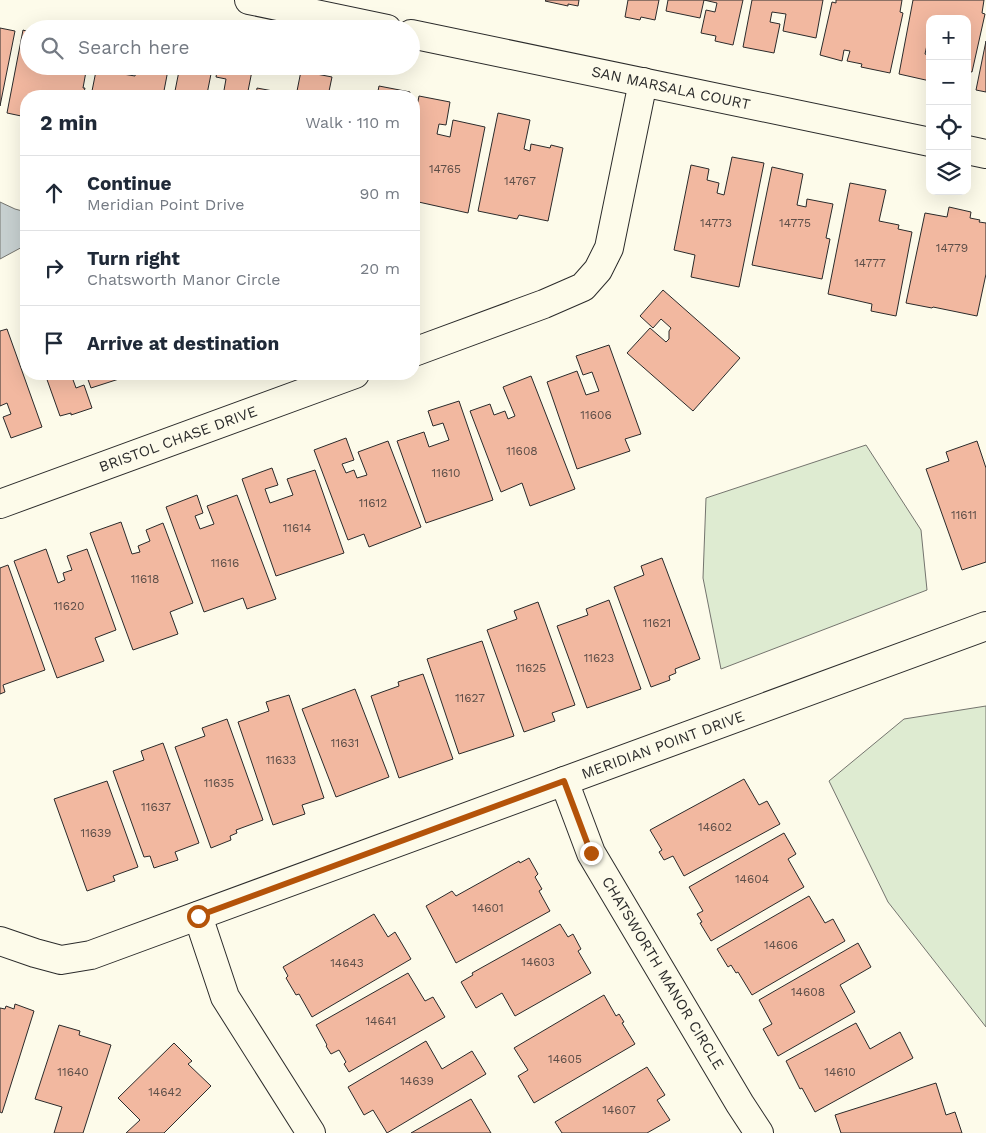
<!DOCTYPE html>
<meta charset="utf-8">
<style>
body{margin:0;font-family:"Work Sans",sans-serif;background:#f6f6f7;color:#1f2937}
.controls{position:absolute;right:15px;top:15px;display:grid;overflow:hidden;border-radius:10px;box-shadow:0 5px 20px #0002}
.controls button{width:45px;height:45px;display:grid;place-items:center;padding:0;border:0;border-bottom:1px solid #e0e1e3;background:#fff;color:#1f2937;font:25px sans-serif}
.stop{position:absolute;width:15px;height:15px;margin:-11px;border:4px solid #b45309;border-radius:50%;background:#fff}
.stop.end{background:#b45309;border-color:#fff;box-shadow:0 1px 5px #0008}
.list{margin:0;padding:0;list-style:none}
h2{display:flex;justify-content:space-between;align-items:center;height:65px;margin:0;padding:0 20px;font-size:21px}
h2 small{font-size:16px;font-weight:400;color:#747a83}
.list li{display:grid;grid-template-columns:32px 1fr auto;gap:15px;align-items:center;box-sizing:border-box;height:75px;padding:0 20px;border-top:1px solid #e0e1e3}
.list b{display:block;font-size:19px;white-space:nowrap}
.list p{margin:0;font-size:16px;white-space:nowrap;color:#747a83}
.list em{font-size:16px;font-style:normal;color:#747a83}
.icon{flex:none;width:28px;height:28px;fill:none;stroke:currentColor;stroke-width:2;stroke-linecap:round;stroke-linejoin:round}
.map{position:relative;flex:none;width:986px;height:1133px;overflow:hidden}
.search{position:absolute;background:#fff;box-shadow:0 5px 20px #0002;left:20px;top:20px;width:400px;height:55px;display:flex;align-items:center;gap:12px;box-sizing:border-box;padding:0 18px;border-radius:28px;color:#747a83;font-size:19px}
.panel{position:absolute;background:#fff;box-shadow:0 5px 20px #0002;left:20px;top:90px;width:400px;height:290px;border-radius:20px}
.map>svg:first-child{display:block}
.green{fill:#deebd1;stroke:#74746e}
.water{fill:#c7d0d0;stroke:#74746e}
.building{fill:#f2b8a0;stroke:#2b2b2b}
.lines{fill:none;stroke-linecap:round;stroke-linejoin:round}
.minor-casing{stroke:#2b2b2b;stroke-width:30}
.minor{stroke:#fdfbea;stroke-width:28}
.route{stroke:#b45309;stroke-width:6}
.labels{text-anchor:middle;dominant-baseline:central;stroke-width:4;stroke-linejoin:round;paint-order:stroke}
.number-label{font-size:12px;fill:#5d4e48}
.street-label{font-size:15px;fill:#2b2b2b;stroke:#fdfbea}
</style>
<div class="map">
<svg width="986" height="1133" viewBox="0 0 986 1133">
<rect width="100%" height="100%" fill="#fdfbea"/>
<!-- green -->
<g class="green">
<polygon points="866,445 921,530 927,590 721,669 703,578 706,498"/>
<polygon points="986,706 986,1027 888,902 829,781 904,719"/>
</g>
<!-- water -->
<polygon class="water" points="0,202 15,209 26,212 26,245 0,259"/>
<!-- building -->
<g class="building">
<polygon points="546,0 579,0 578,6 568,4 568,6 545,1"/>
<polygon points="628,0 659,0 655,20 641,17 640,20 625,17"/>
<polygon points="668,0 743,0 733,45 715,41 716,36 701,33 706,10 715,12 717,3 704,0 700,18 666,11"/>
<polygon points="752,0 823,0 816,38 783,31 786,14 772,12 770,22 780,24 774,53 743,47"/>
<polygon points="836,0 902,0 900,12 903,13 890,73 861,67 862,64 847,61 850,51 844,50 842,61 820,55 832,2 836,3"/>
<polygon points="913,0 984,0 982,13 985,14 972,72 967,71 967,19 930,19 930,46 927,45 925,54 930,56 930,81 899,74"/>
<polygon points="65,23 91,29 64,29"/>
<polygon points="0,28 15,31 0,106"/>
<polygon points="23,30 29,32 29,66 87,66 83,88 85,88 83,96 26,96 26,117 7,113"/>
<polygon points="986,41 986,92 976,90"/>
<polygon points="97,66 125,66 123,74 135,76 137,66 171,66 170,71 168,70 163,96 91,96"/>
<polygon points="180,66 201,66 212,69 207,94 215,96 174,96"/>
<polygon points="218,66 253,66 247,96 219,96 219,95 223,96 226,79 216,77"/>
<polygon points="301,71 332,77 328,96 296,96"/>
<polygon points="379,86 410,92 409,96 377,96"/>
<polygon points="257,88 289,94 288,96 256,96"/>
<polygon points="338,92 360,96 337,96"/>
<polygon points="419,96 450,102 446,125 439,124 437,134 450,137 453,120 485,127 468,213 414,201 414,122"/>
<polygon points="498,113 530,120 524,149 530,151 531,144 550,148 551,145 563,148 548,221 519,215 517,219 478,211"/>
<polygon points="732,157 764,163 739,287 691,277 695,255 674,250 691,165 709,169 707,180 719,183 717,193 724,195"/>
<polygon points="772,167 803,174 797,205 806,207 807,199 833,204 826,238 830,239 822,279 752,265"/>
<polygon points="850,183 886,190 879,221 899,225 898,229 912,232 896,316 871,311 872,304 828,294"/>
<polygon points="949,207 971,212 970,218 980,220 979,222 986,223 986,274 977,316 933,307 932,308 906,303 925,213 947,217"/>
<polygon points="663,290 740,358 693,411 627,353 650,328 666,342 669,339 669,331 671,328 661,319 653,328 640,316"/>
<polygon points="7,329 42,427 11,438 3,417 11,414 7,403 0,406 0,331"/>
<polygon points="609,345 641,434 625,439 630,451 577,469 547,382 577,371 586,395 599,391 592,372 583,375 576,356"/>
<polygon points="45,374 80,374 72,377 76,388 84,385 92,408 71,415 71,413 60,416"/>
<polygon points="86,374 120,374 122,378 91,388"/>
<polygon points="531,376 575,489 530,506 522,483 501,492 470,411 490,404 494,415 505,411 508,419 515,416 503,387"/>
<polygon points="459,401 493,500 426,523 397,441 424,432 429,447 449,440 443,423 433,426 428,411"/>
<polygon points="346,438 354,460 342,464 346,473 354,470 357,478 367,475 358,452 388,441 421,527 369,547 364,534 348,540 314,450"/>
<polygon points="977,441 986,468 986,562 962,570 926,469 949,461 946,452"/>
<polygon points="272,468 278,485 265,489 270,503 293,495 287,479 315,470 344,553 276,576 242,479"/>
<polygon points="197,495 203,513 195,516 200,529 214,524 207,506 237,495 276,599 247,609 243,598 204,612 166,507"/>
<polygon points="121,522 132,554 140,552 138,546 150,541 146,530 163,523 193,603 170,612 178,634 133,650 90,533"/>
<polygon points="46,549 58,583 65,580 63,573 72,570 67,556 87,549 116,630 95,638 104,661 57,678 14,561"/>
<polygon points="662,558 700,659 675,669 676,673 669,676 670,680 651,687 614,587 644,575 641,566"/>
<polygon points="8,565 45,670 3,685 5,692 0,694 0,568"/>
<polygon points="609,600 641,689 587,708 557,626 588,615 586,609"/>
<polygon points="538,602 575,705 552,713 555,721 524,732 487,630 517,619 514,611"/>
<polygon points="482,641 514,736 459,754 427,659"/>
<polygon points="423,674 453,759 399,778 371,696 399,686 398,682"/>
<polygon points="355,689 389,777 336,797 302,709"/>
<polygon points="289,695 324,798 302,805 305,814 273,825 238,722 269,711 266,702"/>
<polygon points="227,719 263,820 236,830 237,833 230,836 231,840 211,848 175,747 205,736 202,728"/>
<polygon points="163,743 199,843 175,852 178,860 154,868 150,856 144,857 113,771 144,760 141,751"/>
<polygon points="744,779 759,805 767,801 780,824 684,876 673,856 664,860 659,852 662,850 650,830"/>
<polygon points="107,781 138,867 113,876 115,881 87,891 54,799"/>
<polygon points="784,833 796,854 788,859 804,887 711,941 700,923 702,922 697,914 703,911 689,887"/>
<polygon points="529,858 538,874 535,877 542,889 539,891 550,911 456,963 426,906 452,891 456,896 519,861 520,863"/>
<polygon points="809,896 825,923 833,919 845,941 752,995 738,972 736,973 731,965 728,967 717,949"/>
<polygon points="374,914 388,937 395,932 411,959 312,1017 299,994 296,995 286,978 288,976 283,967"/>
<polygon points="560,924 568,937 573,934 581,949 578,951 591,973 515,1016 502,993 476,1008 461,982 473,975 472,973"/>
<polygon points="858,943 871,967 840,985 855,1012 778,1056 763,1029 772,1024 759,1000"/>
<polygon points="408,973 425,1001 433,997 445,1017 349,1072 344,1064 346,1062 339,1050 331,1054 326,1046 327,1045 316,1025"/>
<polygon points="604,995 616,1016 619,1014 624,1022 622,1023 635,1044 534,1103 518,1076 528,1070 514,1048"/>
<polygon points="15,1004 34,1011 2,1113 0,1112 0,1008 5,1009 6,1006 14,1009"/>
<polygon points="856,1023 870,1049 900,1032 913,1058 815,1112 802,1088 800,1089 786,1061"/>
<polygon points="59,1025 80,1031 79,1035 111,1045 83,1133 54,1133 62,1107 35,1099"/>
<polygon points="426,1041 442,1069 472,1051 486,1074 387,1133 373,1110 364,1115 348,1087"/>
<polygon points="174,1043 192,1061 188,1064 211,1086 164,1133 126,1133 140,1120 118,1098"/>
<polygon points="647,1067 665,1095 657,1100 670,1120 647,1133 562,1133 555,1122"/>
<polygon points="936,1083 946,1115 955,1112 962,1133 841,1133 835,1115"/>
<polygon points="471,1099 491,1133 411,1133"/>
</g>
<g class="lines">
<!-- minor casing -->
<g class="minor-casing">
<g id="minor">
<polyline points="249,0 387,29"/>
<polyline points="411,34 930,142"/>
<polyline points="967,150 986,154"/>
<polyline points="414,352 544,304 583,287 598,270 609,248 643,82"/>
<polyline points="0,504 355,374"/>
<polyline points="564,781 591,853 740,1104 759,1133"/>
<polyline points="198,916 225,997 311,1133"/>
<polyline points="0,941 35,953 61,960 91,955 986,626"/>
</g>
</g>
<!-- minor -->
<use href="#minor" class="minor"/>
</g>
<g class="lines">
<!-- route -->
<polyline class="route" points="198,916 564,781 591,853"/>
</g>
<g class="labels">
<!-- number labels -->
<g class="number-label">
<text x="445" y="169">14765</text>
<text x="520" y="181">14767</text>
<text x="716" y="223">14773</text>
<text x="795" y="223">14775</text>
<text x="952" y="248">14779</text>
<text x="870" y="263">14777</text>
<text x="596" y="415">11606</text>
<text x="522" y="451">11608</text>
<text x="446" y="473">11610</text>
<text x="373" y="503">11612</text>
<text x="964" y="515">11611</text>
<text x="297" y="528">11614</text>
<text x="225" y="563">11616</text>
<text x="145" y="579">11618</text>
<text x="69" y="606">11620</text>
<text x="657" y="623">11621</text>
<text x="599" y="658">11623</text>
<text x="531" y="668">11625</text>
<text x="470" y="698">11627</text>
<text x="345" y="743">11631</text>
<text x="281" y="760">11633</text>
<text x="219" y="783">11635</text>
<text x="156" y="807">11637</text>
<text x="715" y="827">14602</text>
<text x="96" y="833">11639</text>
<text x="752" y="879">14604</text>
<text x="488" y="908">14601</text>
<text x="781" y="945">14606</text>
<text x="538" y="962">14603</text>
<text x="347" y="963">14643</text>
<text x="808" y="992">14608</text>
<text x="381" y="1021">14641</text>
<text x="565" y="1059">14605</text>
<text x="73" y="1072">11640</text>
<text x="840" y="1072">14610</text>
<text x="417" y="1081">14639</text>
<text x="165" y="1092">14642</text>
<text x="619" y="1110">14607</text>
</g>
<!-- street labels -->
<g class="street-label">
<text transform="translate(671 88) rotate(12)">SAN MARSALA COURT</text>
<text transform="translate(178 439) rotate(-20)">BRISTOL CHASE DRIVE</text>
<text transform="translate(663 745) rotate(-20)">MERIDIAN POINT DRIVE</text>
<text transform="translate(663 973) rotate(59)">CHATSWORTH MANOR CIRCLE</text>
</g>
</g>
</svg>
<div class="controls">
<button>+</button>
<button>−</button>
<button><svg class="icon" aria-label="locate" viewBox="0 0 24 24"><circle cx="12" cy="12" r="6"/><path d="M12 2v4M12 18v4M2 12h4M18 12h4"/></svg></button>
<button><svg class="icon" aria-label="layers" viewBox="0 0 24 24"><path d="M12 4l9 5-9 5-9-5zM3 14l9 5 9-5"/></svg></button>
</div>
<div class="stop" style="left:198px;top:916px"></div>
<div class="stop end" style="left:591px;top:853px"></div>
<div class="search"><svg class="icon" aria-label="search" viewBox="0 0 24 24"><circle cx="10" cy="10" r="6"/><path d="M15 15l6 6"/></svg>Search here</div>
<section class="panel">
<h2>2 min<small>Walk · 110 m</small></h2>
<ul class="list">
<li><svg class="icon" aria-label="ahead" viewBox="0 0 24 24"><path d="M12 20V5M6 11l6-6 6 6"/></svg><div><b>Continue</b><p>Meridian Point Drive</p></div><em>90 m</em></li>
<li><svg class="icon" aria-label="right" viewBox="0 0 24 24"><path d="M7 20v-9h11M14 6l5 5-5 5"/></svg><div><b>Turn right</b><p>Chatsworth Manor Circle</p></div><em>20 m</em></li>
<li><svg class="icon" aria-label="arrive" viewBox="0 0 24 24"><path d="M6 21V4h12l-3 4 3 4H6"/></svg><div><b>Arrive at destination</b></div></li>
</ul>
</section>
</div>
